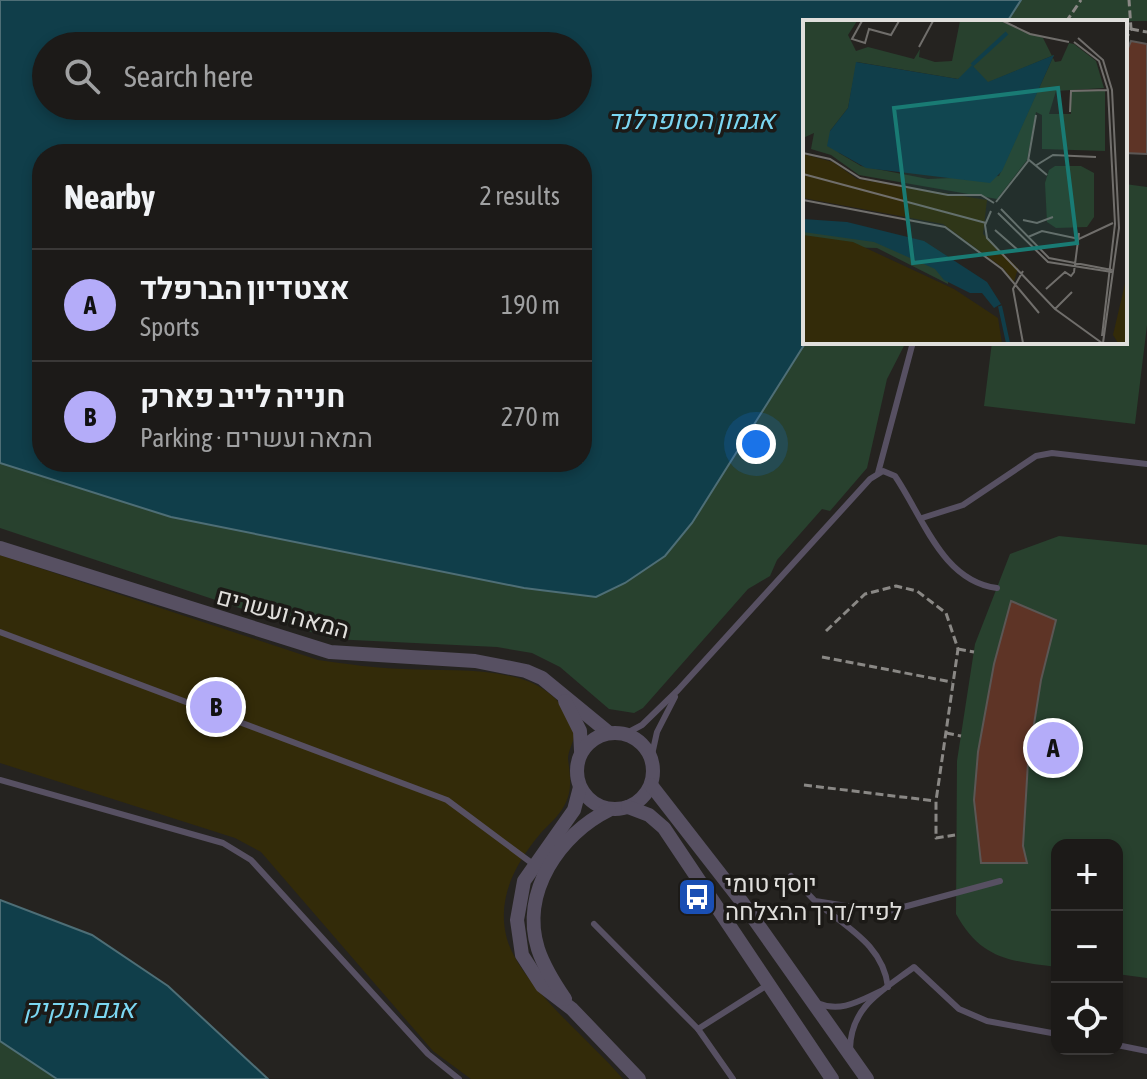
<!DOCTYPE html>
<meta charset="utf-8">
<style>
body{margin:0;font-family:"Asap Condensed",Heebo,sans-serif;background:#252321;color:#f1f3f6}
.controls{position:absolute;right:24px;bottom:24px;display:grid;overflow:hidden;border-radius:16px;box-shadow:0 4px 12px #0003}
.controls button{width:72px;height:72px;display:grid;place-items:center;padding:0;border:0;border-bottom:2px solid #3a3837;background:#1c1a18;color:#f1f3f6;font:40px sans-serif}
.you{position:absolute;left:756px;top:444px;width:28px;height:28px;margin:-20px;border:6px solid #fff;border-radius:50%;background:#1a73e8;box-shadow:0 0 0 12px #1a73e833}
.badge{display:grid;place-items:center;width:52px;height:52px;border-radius:50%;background:#b4acf9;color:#111;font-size:26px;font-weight:700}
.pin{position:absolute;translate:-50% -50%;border:4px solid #fff;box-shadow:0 2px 8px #0006}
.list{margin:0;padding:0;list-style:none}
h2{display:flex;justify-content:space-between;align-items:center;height:104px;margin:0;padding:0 32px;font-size:34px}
h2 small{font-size:26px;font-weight:400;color:#a0a1a2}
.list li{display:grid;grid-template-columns:52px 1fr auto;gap:24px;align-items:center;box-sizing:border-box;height:112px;padding:0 32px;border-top:2px solid #3a3837}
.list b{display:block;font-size:30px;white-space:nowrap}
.list p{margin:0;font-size:26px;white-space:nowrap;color:#a0a1a2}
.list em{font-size:26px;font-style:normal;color:#a0a1a2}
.icon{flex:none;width:44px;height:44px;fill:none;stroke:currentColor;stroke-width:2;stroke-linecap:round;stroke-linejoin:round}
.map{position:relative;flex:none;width:1147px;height:1079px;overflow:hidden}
.search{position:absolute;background:#1c1a18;box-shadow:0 4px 12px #0003;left:32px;top:32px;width:560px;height:88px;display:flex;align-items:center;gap:20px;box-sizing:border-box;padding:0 28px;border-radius:44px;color:#a0a1a2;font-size:30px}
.panel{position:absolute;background:#1c1a18;box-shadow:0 4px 12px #0003;left:32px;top:144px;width:560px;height:328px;border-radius:32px}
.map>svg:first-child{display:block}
.green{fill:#28412e}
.sand{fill:#332b09}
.water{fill:#103e4a;stroke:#4e6e76;stroke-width:2;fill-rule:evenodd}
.building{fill:#5e3426;stroke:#5b5654;stroke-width:2}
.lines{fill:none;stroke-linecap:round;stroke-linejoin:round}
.path{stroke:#8a8885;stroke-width:3;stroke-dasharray:8 4;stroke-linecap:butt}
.service{stroke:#575062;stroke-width:6}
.tertiary{stroke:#575062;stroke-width:14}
.labels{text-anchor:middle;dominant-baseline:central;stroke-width:7;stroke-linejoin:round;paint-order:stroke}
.street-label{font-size:24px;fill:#e0dfdc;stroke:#1c1a17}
.poi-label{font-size:24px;fill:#e0dfdc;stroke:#1c1a17;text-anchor:start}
.water-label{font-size:26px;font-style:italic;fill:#7bd7f2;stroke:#1c1a17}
.inset-river{fill:none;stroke:#103e4a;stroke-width:4}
.inset-road{fill:none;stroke:#706e6b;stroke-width:2}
.view{fill:#197b74;fill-opacity:0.15;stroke:#197b74;stroke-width:4}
.inset-edge{fill:none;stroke:#e0dfdc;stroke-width:4}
</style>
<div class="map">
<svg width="1147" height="1079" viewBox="0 0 1147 1079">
<rect width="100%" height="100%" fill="#252320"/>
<!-- green -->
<g class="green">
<polygon points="1021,0 1147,0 1147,21 1007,22"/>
<polygon points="1125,184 1147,187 1147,325 1135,424 984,406 992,342 1125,342"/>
<polygon points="806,342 906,342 887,379 867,468 830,511 822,509 777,560 770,576 748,589 643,708 634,713 609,709 560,667 532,653 497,647 332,639 0,528 0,463 171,517 524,588 625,583 665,556 692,523"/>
<path d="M1059,536L1147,545V978L1117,974V845H1057V967C1009,961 981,959 956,914L957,761L975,644L1010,554Z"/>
<polygon points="0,1016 103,1079 0,1079"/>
</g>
<!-- sand -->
<path class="sand" d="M0,555L318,660C347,664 374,668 403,669C443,671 491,667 530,682C550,690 574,712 574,736C573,744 568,751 568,759C570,775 573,791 564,806C559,816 548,825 540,834C515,864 496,899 507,939C521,986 590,1040 623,1079H471L433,1051L261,852L235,838L0,763Z"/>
<!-- water -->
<g class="water">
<path d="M0,0H1021L1007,22H805L806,342L692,523L665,556L625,583L596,597L524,588L171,517L0,463ZM46,46H578V106H46ZM42,154H582V462H42Z"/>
<polygon points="0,900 92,935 168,986 268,1079 57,1079 0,1041"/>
</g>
<!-- building -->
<g class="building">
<polygon points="1131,41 1147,44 1147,154 1125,153 1125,55"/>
<polygon points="1011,601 1056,620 1041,680 1028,762 1023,846 1027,863 981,863 974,800 978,752 994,664"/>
</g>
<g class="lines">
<!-- path -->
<g class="path">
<polyline points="1066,22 1081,0"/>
<polyline points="1131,29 1147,32"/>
<polyline points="1125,41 1131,29 1129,0"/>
<polyline points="826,631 865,594 896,586 917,591 946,613 958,649 936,801 936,838 955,835"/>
<polyline points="958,649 974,652"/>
<polyline points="822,657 952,682"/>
<polyline points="946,733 961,736"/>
<polyline points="804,785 935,801"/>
</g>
<!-- service -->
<g class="service">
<polyline points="878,473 913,342"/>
<polyline points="922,518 963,505 1036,456 1052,453 1147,464"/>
<polyline points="0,632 447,800 533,864"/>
<path d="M625,734L642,725L678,690L870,479L883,471L895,476C923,517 942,581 997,588"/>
<polyline points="651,759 657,732 675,697"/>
<polyline points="0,780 223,843 251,860 428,1054 459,1079"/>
<polyline points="791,876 815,901 885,912 1000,881"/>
<path d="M816,902C847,928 883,945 888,987"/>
<polyline points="594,924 698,1029 733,1079"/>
<path d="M817,1003C841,1013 859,1001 881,991"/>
<polyline points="698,1029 769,984"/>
<polyline points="1117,1045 1147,1051"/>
<path d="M850,1049C851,1006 882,991 914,967L959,1009L987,1021L1057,1034"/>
</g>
<!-- tertiary -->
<g class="tertiary">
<polyline points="0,548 330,652 475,661 526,671 542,678 609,733"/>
<polyline points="565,701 580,731 581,751"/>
<circle cx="615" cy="771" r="38"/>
<polyline points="651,785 742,902 867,1079"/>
<polyline points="580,787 574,810 524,881 517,920 522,955 542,986 572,1009 639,1079"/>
<polyline points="628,807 649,815 664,828 832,1079"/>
<path d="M565,999C554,983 544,967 538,949C520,892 560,834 609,810"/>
</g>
</g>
<!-- icons -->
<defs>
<g id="bus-square" transform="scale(2)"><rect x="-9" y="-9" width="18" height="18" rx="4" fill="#1a4fb4" stroke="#1c1a17"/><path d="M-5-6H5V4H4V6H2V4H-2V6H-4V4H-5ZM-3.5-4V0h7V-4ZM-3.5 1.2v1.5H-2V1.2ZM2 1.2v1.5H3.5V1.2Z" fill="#fff"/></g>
</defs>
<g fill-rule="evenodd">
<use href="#bus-square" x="697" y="897"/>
</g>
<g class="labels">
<!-- street labels -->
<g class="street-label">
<text transform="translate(283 613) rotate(15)">המאה ועשרים</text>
</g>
<!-- poi labels -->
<g class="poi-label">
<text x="725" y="883">יוסף טומי<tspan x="725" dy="28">לפיד/דרך ההצלחה</tspan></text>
</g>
<!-- water labels -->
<g class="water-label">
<text x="691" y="120">אגמון הסופרלנד</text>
<text x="79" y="1009">אגם הנקיק</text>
</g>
</g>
<!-- overview -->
<g transform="translate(803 20)">
<rect width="324" height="324" fill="#252320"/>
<path d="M0,1H54L45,15L53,31L65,27L111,39L117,29L116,37L132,42L149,41L157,1H197L240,18L252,42L258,41L266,23L271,24L293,41L301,68L253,71L246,94H268V71H302V131L239,129V95L233,92L224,140L194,179L56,155L28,135L8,129L11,113L0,118ZM251,35L196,156L125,159L58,146L36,133L27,111L45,88L54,42L155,59L172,52L184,63ZM252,146H278L291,153V197L284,207L253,208L244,202L242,163L246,150ZM0,210L72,220L119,238L145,256V264L74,228L0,226Z" fill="#28412e" fill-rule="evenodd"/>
<path d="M0,134L30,142L54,159L184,180L180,214L215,248L211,262L200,248L140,204L0,178ZM0,215L50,222L151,269L195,298L199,323H0ZM324,255V323H315L310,315Z" fill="#332b09"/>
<path d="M251,35L199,151L187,163L63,148L24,126L27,111L45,88L53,42L155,59L169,45L185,62ZM0,199L44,202L121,221L184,262L198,284L191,288L179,273H167L141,260L132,249L71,222L0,212Z" fill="#103e4a"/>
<path class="inset-river" d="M169,45L204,13M197,286L205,323"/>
<path class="inset-road" d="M59,1L49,19L62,23L66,9L88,15L96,1M200,1L227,14L266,22M275,18L300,40L309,70L316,208L300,323M271,22L296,41L305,70L312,204L299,316M116,27L130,1M267,92L268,71L305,70M0,133L27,139L57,158L145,175H178L191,183M225,141L233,95M232,146L250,135L293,137M0,154L183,203M0,180L142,207L199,249L236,293M193,182L226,140L244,155M198,189L246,238L309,250M188,191L182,205L184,218L252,289L299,323M195,193L245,242L309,252M220,200L234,203L250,197M192,210L216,231M225,217L239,211L276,219L310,203M220,251L210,269L220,323M243,269L262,252L268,256L271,252L276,213M252,289L269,272"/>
<path class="view" d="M255,68L274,223L110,243L91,88Z"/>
<rect width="324" height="324" class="inset-edge"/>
</g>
</svg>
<div class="controls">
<button>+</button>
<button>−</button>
<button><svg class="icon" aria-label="locate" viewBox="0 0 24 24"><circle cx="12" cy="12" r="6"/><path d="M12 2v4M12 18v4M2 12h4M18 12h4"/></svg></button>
</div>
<div class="you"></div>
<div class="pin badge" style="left:1053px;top:748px">A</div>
<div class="pin badge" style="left:216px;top:707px">B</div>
<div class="search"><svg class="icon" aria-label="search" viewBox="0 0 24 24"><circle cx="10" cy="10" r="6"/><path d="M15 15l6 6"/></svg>Search here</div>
<section class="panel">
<h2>Nearby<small>2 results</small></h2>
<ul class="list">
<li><span class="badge">A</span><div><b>אצטדיון הברפלד</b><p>Sports</p></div><em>190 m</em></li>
<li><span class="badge">B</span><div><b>חנייה לייב פארק</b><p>Parking · המאה ועשרים</p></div><em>270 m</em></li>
</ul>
</section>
</div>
